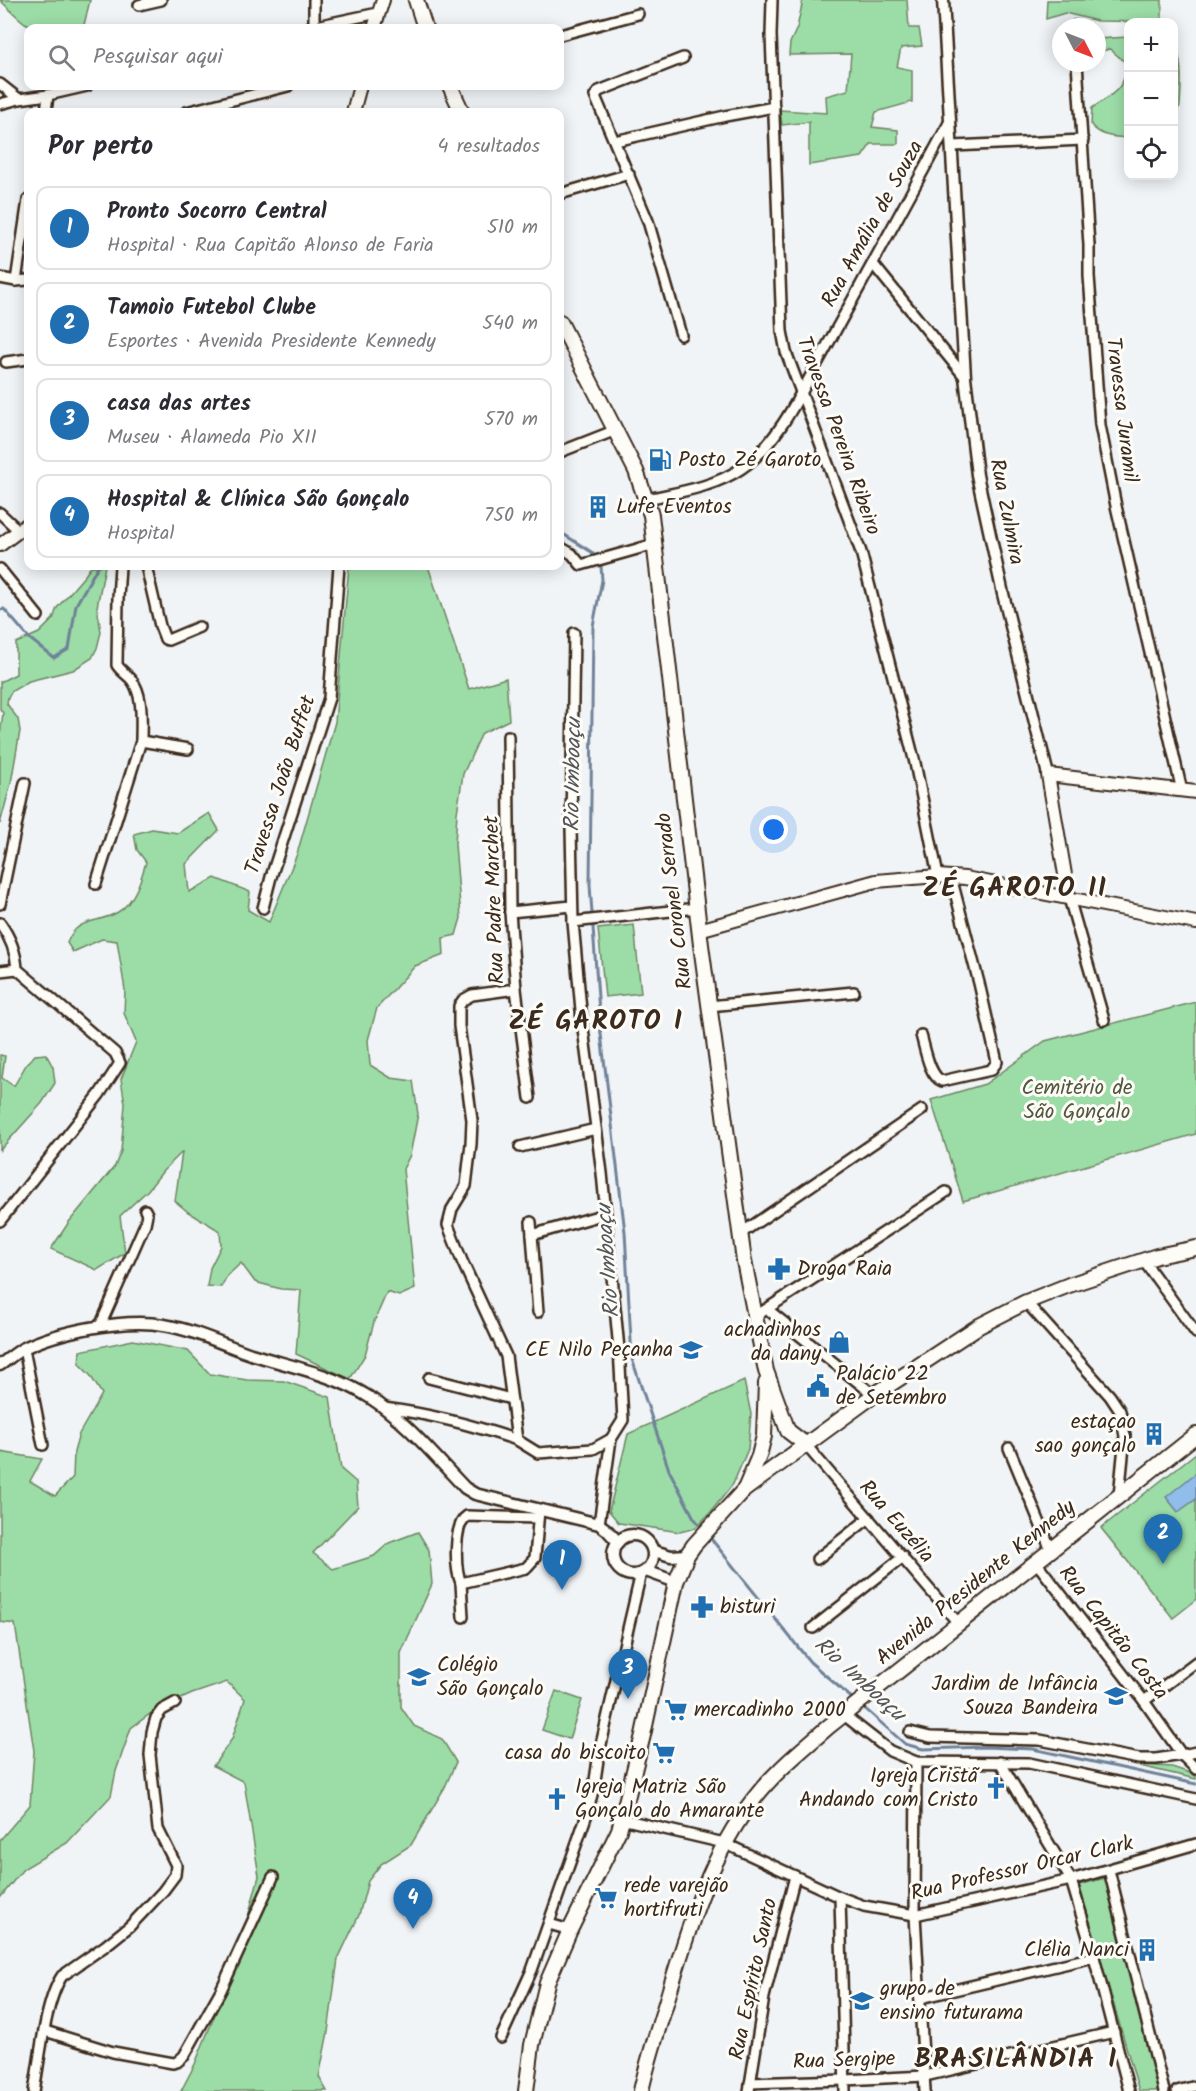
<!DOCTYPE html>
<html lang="pt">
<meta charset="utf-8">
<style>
body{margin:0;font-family:Kalam,sans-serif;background:#f2f2f3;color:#2b2b33}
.controls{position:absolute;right:18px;top:18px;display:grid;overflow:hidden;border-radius:12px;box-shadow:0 3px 15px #0003}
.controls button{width:54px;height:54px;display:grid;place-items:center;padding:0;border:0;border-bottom:2px solid #e1e1e2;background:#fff;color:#2b2b33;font:30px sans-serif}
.compass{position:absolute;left:1052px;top:18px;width:54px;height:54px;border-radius:50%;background:#fff;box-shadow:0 3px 15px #0003;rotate:132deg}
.you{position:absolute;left:774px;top:830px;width:21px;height:21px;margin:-15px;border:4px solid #fff;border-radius:50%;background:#1a73e8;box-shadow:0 0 0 9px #1a73e833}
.badge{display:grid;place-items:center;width:39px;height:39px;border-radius:50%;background:#1f6fb2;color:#fff;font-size:20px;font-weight:700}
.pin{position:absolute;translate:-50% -50px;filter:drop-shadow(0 2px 3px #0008)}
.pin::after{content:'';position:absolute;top:32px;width:21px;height:18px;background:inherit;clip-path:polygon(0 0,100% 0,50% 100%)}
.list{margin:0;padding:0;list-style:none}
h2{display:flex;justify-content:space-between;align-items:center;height:78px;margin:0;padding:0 24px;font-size:26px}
h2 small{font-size:20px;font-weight:400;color:#7c7c81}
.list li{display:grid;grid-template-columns:39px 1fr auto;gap:18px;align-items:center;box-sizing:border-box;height:84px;margin:0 12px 12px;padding:0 12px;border:2px solid #e1e1e2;border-radius:12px}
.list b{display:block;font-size:22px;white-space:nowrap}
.list p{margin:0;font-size:20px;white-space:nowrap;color:#7c7c81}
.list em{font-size:20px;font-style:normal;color:#7c7c81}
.icon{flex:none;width:33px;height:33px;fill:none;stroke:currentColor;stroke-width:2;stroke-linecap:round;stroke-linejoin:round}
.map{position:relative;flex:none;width:1196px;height:2091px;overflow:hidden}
.search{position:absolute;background:#fff;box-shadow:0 3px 15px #0003;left:24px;top:24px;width:540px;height:66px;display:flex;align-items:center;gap:15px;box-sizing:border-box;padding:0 21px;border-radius:12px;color:#7c7c81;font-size:22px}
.panel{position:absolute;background:#fff;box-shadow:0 3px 15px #0003;left:24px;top:108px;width:540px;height:462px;border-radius:12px}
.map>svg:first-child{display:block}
.green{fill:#9cdda7;stroke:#6c8462;stroke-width:1.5}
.water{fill:#91bdea;stroke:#6f8298;stroke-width:1.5}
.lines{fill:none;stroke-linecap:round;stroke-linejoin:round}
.stream{stroke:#6f8298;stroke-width:3}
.minor-casing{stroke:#3b2a1e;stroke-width:14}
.tertiary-casing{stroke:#3b2a1e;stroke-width:15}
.secondary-casing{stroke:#3b2a1e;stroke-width:16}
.primary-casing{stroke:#3b2a1e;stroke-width:18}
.minor{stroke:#fdfcf7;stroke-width:9}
.tertiary{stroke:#fdfcf7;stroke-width:10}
.secondary{stroke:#fdfcf7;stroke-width:12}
.primary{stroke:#fdfcf7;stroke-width:14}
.labels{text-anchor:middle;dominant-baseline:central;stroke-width:6;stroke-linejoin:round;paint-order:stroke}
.street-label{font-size:21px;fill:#3b2a1e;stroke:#fdfcf7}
.poi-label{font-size:21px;fill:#3b2a1e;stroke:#fdfcf7;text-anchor:start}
.park-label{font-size:21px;fill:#535740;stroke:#fdfcf7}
.water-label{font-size:22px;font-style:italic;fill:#55565b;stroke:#fdfcf7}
.district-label{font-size:27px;font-weight:bold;letter-spacing:1.5px;fill:#3b2a1e;stroke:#fdfcf7}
</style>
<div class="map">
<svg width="1196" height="2091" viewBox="0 0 1196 2091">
<rect width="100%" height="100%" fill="#f1f4f7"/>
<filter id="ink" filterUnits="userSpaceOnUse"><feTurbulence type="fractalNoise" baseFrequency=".0167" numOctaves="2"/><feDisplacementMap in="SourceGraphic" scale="12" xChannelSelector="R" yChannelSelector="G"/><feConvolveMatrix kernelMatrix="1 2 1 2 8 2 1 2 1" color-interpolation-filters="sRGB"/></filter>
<g filter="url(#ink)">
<!-- green -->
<g class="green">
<path d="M0,0H90L84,25C69,27 39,31 25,23C18,18 6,6 0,0Z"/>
<polygon points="803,0 907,0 909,28 919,28 922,46 901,48 897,67 912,70 912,102 876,112 872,127 898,130 898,144 871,144 862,157 809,165 809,122 782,125 780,110 827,113 826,96 848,90 851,54 789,55 790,43 797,28"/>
<polygon points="1047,0 1162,0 1162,22 1097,21 1065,13 1046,19"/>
<path d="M1128,37V138C1114,137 1101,137 1091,125L1092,108C1110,96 1126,89 1127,64L1110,49L1097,52V39Z"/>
<path d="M1174,44C1184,60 1181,88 1180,106L1174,114Z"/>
<polygon points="91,566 105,566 97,607 101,632 97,648 92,658 73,670 29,681 12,691 8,697 7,704 18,719 20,731 11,783 0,824 0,736 3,713 0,709 0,682 16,674 16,643 39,633 53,619 57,608 86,574"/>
<path d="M349,566H428L469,689L506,678L509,720L482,733L463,774L457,813L455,844L461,918L456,935L443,938L444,955L415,966L377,1008L368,1040L370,1065L391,1078L413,1081L418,1114L410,1155L403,1169L415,1289L399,1296L387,1292L374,1322L365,1355L350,1379L296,1354L301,1290L281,1289L255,1282L241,1263L227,1276L221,1287L207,1286L210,1268L221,1246L220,1231L188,1212L175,1201L182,1152L163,1171L148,1190L120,1216L125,1253L97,1270L51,1249L69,1222L115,1166L121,1151L125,1104L121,1079L136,1042L124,1013L125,990L117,941L102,939L73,952L67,943C77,916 99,924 118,912C135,902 141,879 146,862L137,850L134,834L152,829L178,833L209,813L219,830L186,864L189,892L215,878L250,892L248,910L269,922L297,854L335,722Z"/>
<polygon points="634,925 641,993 605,997 598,929"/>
<polygon points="1196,1002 1196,1134 963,1201 931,1100 985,1084 1045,1041"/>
<polygon points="46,1054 53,1067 55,1083 42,1103 0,1150 0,1055 5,1056 2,1078 14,1086 26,1065 35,1055"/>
<polygon points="133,1340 188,1351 210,1374 247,1380 284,1381 330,1397 341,1469 356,1482 358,1506 313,1553 333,1569 374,1556 389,1543 418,1532 429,1550 432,1584 401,1653 401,1707 414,1726 442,1739 456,1762 445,1787 411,1845 381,1864 368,1881 359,1915 338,1959 328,2032 319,2077 327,2091 181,2091 195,2064 235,1965 259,1876 244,1782 213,1766 232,1739 245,1699 227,1682 192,1694 154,1711 131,1728 116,1771 111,1796 67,1843 23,1869 0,1898 0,1840 30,1805 34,1751 15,1624 0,1622 0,1452 42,1459 30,1481 55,1496 73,1477 74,1452 79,1434 102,1394 90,1375 79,1364 80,1351"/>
<polygon points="744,1381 751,1414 748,1449 733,1484 710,1513 695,1528 680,1532 619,1523 609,1511 628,1434"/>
<polygon points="1196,1453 1196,1600 1173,1618 1101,1528"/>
<polygon points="556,1691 582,1700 569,1739 542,1730"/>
<polygon points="1141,1765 1172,1767 1196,1775 1196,1779 1140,1766"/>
<polygon points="1105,1878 1158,2091 1139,2091 1079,1885"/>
</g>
<!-- water -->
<polygon class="water" points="1196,1473 1196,1499 1178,1512 1166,1497"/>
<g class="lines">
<!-- stream -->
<g class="stream">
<polyline points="560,532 593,553"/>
<polyline points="601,566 602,580 593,626 590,885 600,1026 625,1232 632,1359 669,1470 694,1518 704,1530"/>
<polyline points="0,610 4,609 29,638 54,658 69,649 76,605 98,566"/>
<polyline points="708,1535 810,1662 854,1700"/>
<polyline points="862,1706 905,1744 923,1749 985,1747 1033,1749 1196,1784"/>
</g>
<!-- minor casing -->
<g class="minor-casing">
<g id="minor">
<polyline points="314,0 314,27"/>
<polyline points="772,0 771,35 782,331 786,352 861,552 915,763 938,876"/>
<polyline points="139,5 161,0"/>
<polyline points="1075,26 1075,27"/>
<polyline points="307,28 378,13"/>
<polyline points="560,35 638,14"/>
<polyline points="1077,63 1089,245 1089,276 1100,425 1116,506 1182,791"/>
<polyline points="0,84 19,99"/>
<polyline points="0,104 19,99 48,95 87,86"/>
<polyline points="46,112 48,95"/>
<polyline points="186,112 288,86"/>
<polyline points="615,141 725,116 774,107"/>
<polyline points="953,146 1083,140"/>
<polyline points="560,194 629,174"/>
<polyline points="873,264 965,377"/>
<polyline points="0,278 16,281 28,280"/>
<polyline points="16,281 28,200"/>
<polyline points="681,335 648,221 595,96 599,91 683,58"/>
<polyline points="6,362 28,359"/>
<polyline points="560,452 616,430"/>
<path d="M647,499C679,492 715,487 742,468C778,444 802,390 823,353C866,276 908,199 950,121"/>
<polyline points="0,513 18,530"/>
<polyline points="560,547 572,554 581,565 655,544"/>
<polyline points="146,566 160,626 165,639 168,640 199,627"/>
<polyline points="0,569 38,616"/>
<polyline points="574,633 571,828 573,922 582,1021 602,1173 619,1349 623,1420 611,1439 599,1524"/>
<polyline points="508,736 510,912 516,989 530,1098"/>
<polyline points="141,741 188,749"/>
<path d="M96,884L141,741C141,721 144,695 131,679C126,674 121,671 117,665L118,598L120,566"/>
<polyline points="1069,898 1104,1020"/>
<polyline points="0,904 25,783"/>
<polyline points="263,908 271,877 329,698 339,566"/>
<polyline points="510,912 572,906"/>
<polyline points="573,922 697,908"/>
<path d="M0,923C10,937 16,951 17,969L115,1053L120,1063L99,1095L0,1221"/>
<polyline points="0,971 17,969"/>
<polyline points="516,989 472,995 463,1000 459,1006 459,1026 472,1120 471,1144 466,1186 452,1209 448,1225 462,1261 506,1356 517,1440 538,1453 593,1449 611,1439"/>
<polyline points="709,1006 854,992"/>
<path d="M921,1035C925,1048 929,1076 942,1081L991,1070L997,1062L979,983L951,877"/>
<polyline points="520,1147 596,1129"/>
<polyline points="531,1222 538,1312"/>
<polyline points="740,1234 922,1110"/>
<polyline points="532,1235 605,1214"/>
<polyline points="1143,1260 1196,1333"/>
<polyline points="1026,1302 1110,1396 1120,1411 1125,1436 1119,1496"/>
<polyline points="767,1309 874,1395"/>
<polyline points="756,1316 946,1192"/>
<polyline points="100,1326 145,1224 147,1214 145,1210"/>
<polyline points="24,1349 43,1445"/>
<polyline points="429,1378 511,1399"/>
<path d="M384,1408C430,1414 473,1425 517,1440"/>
<polyline points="805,1444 959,1624"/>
<polyline points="1009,1448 1051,1550"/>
<polyline points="817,1559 869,1518"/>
<polyline points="1036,1562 1144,1701 1182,1755 1196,1752"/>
<path d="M461,1583C455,1569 453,1525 467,1516L538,1518"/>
<polyline points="463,1617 461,1583 526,1568 535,1558 539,1510"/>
<polyline points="813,1628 903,1557"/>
<polyline points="1144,1701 1196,1662"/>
<polyline points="844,1715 890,1751 916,1762 1029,1763 1196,1799"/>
<polyline points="910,1732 930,1737 1040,1740 1139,1759 1156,1759 1182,1755 1196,1769"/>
<polyline points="916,1762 915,1915 925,2091"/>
<polyline points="1000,1762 1071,1880 1094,1957 1129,2091"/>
<polyline points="622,1819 724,1843 840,1897 864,1906 915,1915 1071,1880 1196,1844"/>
<polyline points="1109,1870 1164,2091"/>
<polyline points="840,1897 845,2091"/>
<polyline points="549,1924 570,1930"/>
<polyline points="920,1998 1094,1957"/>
<polyline points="45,2031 113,2052 173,2063 177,2062 184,2056 221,1990 273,1877"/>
<polyline points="501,2038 532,1970 586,1817 594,1787 599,1753 641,1573"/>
<polyline points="750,2083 845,2080 925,2076 1114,2032"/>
<path d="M34,2091C40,2059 45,2001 62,1976L105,1946L130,1926L163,1891L175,1875L176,1865L158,1829L150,1755L152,1732L156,1718L162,1710L175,1703"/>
<polyline points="749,2091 764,1997 795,1876"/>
<polyline points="1177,2091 1196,2086"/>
</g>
</g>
<!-- tertiary casing -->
<g class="tertiary-casing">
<g id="tertiary">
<polyline points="943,0 965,377 977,475 1003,594 1048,775"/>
<path d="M0,1365C7,1360 14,1354 22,1349C58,1331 125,1318 164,1325C194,1330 222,1344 251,1354C292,1367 333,1374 369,1397C406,1421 435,1457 465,1488L475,1494L599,1524L607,1530L618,1542"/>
<circle cx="633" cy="1555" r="20"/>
<polyline points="654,1551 671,1556 687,1555"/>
<polyline points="646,1571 676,1582"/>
</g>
</g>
<!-- secondary casing -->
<g class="secondary-casing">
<g id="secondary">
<polyline points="374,28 383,0"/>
<polyline points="353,112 360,86"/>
<polyline points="0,545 28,524"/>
<polyline points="1069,898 1048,775 1196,792"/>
<polyline points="699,930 876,881 938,876 965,878 1196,923"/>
</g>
</g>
<!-- primary casing -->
<g class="primary-casing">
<g id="primary">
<polyline points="416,0 425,28"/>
<polyline points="450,86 462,112"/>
<polyline points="560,322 636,471 651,515 701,945 744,1261 766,1371 788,1431 805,1444"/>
<polyline points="745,1489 759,1456 764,1436 766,1383"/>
<polyline points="526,2091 532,2045 547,1983 570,1930 619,1830 643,1735 676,1582 687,1555 694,1545 744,1490 874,1395 979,1326 1026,1302 1069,1285 1157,1256 1196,1248"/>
<path d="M641,2091C649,2055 661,2021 671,1986C691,1920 711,1855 753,1800C775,1771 802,1750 828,1727L1196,1435"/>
</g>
</g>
<!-- minor -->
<use href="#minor" class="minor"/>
<!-- tertiary -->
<use href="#tertiary" class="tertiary"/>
<!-- secondary -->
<use href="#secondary" class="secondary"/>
<!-- primary -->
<use href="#primary" class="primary"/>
</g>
</g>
<!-- icons -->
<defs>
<g id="fuel-bare" transform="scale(1.8)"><path d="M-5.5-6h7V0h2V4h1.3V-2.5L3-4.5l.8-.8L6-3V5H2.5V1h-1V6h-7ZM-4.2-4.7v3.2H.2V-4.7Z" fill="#1f6fb2" stroke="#fdfcf7" stroke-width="2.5" paint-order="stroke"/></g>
<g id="building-bare" transform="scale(1.8)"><path d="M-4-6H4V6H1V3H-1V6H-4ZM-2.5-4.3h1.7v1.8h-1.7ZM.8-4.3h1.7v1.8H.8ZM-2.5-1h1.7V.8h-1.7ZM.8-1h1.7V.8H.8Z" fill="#1f6fb2" stroke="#fdfcf7" stroke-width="2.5" paint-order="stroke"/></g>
<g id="pharmacy-bare" transform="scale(1.8)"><path d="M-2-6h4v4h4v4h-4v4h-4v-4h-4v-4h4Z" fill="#1f6fb2" stroke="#fdfcf7" stroke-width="2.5" paint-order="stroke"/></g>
<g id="shop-bare" transform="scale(1.8)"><path d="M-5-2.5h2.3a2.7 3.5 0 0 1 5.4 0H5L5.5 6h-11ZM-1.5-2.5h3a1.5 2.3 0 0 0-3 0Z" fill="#1f6fb2" stroke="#fdfcf7" stroke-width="2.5" paint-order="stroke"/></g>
<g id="school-bare" transform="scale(1.8)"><path d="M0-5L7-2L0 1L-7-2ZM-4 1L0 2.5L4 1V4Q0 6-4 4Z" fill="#1f6fb2" stroke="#fdfcf7" stroke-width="2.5" paint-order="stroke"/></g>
<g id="civic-bare" transform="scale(1.8)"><path d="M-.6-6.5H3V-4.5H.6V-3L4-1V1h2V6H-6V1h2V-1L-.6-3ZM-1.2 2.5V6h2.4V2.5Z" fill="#1f6fb2" stroke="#fdfcf7" stroke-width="2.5" paint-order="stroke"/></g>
<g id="supermarket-bare" transform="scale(1.8)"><path d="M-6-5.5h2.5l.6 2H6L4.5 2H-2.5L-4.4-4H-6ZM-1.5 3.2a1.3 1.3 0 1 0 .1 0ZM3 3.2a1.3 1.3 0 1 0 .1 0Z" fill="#1f6fb2" stroke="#fdfcf7" stroke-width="2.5" paint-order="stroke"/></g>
<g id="church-bare" transform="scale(1.8)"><path d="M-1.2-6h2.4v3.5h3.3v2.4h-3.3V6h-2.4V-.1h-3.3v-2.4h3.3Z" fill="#1f6fb2" stroke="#fdfcf7" stroke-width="2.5" paint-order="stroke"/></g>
<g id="university-bare" transform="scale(1.8)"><path d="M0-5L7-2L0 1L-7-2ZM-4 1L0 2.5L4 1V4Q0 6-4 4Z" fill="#1f6fb2" stroke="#fdfcf7" stroke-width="2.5" paint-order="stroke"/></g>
</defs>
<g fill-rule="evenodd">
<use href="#fuel-bare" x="660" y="460"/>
<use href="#building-bare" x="598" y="507"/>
<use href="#pharmacy-bare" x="779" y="1269"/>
<use href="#shop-bare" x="839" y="1342"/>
<use href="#school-bare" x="691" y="1350"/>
<use href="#civic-bare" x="818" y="1386"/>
<use href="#building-bare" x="1154" y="1434"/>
<use href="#pharmacy-bare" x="702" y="1607"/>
<use href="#school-bare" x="419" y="1677"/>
<use href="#school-bare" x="1116" y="1696"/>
<use href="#supermarket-bare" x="676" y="1710"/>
<use href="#supermarket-bare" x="664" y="1753"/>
<use href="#church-bare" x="996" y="1788"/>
<use href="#church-bare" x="557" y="1799"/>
<use href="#supermarket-bare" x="606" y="1898"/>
<use href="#building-bare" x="1147" y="1950"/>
<use href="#university-bare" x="862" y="2001"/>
</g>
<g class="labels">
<!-- street labels -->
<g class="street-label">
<text transform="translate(873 224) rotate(-61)">Rua Amália de Souza</text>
<text transform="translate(1121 410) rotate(83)">Travessa Juramil</text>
<text transform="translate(838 436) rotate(70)">Travessa Pereira Ribeiro</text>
<text transform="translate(1006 512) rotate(79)">Rua Zulmira</text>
<text transform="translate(281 785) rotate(-72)">Travessa João Buffet</text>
<text transform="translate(495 900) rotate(-92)">Rua Padre Marchet</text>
<text transform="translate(675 901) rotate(-97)">Rua Coronel Serrado</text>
<text transform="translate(896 1522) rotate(49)">Rua Euzélia</text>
<text transform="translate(976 1583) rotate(-39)">Avenida Presidente Kennedy</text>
<text transform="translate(1113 1633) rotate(52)">Rua Capitão Costa</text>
<text transform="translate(1022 1869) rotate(-13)">Rua Professor Orcar Clark</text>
<text transform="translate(754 1979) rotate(-78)">Rua Espírito Santo</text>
<text transform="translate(844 2061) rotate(-2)">Rua Sergipe</text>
</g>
<!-- poi labels -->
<g class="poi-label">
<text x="678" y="460">Posto Zé Garoto</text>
<text x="616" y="507">Lufe Eventos</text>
<text x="797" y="1269">Droga Raia</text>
<text x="821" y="1330" text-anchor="end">achadinhos<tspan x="821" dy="24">da dany</tspan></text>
<text x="673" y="1350" text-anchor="end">CE Nilo Peçanha</text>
<text x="836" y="1374">Palácio 22<tspan x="836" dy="24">de Setembro</tspan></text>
<text x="1136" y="1422" text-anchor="end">estaçao<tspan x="1136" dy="24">sao gonçalo</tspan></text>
<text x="720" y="1607">bisturi</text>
<text x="437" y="1665">Colégio<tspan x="437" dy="24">São Gonçalo</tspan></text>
<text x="1098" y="1684" text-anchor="end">Jardim de Infância<tspan x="1098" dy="24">Souza Bandeira</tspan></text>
<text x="694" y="1710">mercadinho 2000</text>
<text x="646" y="1753" text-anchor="end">casa do biscoito</text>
<text x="978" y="1776" text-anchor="end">Igreja Cristã<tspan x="978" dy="24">Andando com Cristo</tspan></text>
<text x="575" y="1787">Igreja Matriz São<tspan x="575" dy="24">Gonçalo do Amarante</tspan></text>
<text x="624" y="1886">rede varejão<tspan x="624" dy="24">hortifruti</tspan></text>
<text x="1129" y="1950" text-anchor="end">Clélia Nanci</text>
<text x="880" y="1989">grupo de<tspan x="880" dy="24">ensino futurama</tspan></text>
</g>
<!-- park labels -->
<g class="park-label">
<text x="1077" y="1088">Cemitério de<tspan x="1077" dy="24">São Gonçalo</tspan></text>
</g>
<!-- water labels -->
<g class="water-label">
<text transform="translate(574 775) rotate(-89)">Rio Imboaçu</text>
<text transform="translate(609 1261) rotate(-94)">Rio Imboaçu</text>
<text transform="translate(859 1680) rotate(42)">Rio Imboaçu</text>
</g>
<!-- district labels -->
<g class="district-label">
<text x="1015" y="888">ZÉ GAROTO II</text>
<text x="596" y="1021">ZÉ GAROTO I</text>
<text x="1016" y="2059">BRASILÂNDIA I</text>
</g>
</g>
</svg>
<div class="controls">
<button>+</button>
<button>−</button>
<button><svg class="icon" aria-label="locate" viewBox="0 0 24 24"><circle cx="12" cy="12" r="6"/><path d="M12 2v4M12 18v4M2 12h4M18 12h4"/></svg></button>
</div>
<svg class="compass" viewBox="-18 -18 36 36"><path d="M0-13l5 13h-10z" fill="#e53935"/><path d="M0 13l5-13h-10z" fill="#7c7c81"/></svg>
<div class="you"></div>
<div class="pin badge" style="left:562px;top:1590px">1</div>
<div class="pin badge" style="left:1163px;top:1564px">2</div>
<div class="pin badge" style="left:628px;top:1699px">3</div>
<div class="pin badge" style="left:413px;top:1929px">4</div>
<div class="search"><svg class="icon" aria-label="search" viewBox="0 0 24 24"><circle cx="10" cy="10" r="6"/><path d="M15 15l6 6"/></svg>Pesquisar aqui</div>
<section class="panel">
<h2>Por perto<small>4 resultados</small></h2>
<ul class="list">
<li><span class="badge">1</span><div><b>Pronto Socorro Central</b><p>Hospital · Rua Capitão Alonso de Faria</p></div><em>510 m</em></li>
<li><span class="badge">2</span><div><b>Tamoio Futebol Clube</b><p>Esportes · Avenida Presidente Kennedy</p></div><em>540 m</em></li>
<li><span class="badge">3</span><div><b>casa das artes</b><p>Museu · Alameda Pio XII</p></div><em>570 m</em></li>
<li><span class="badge">4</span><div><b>Hospital &amp; Clínica São Gonçalo</b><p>Hospital</p></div><em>750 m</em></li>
</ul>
</section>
</div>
